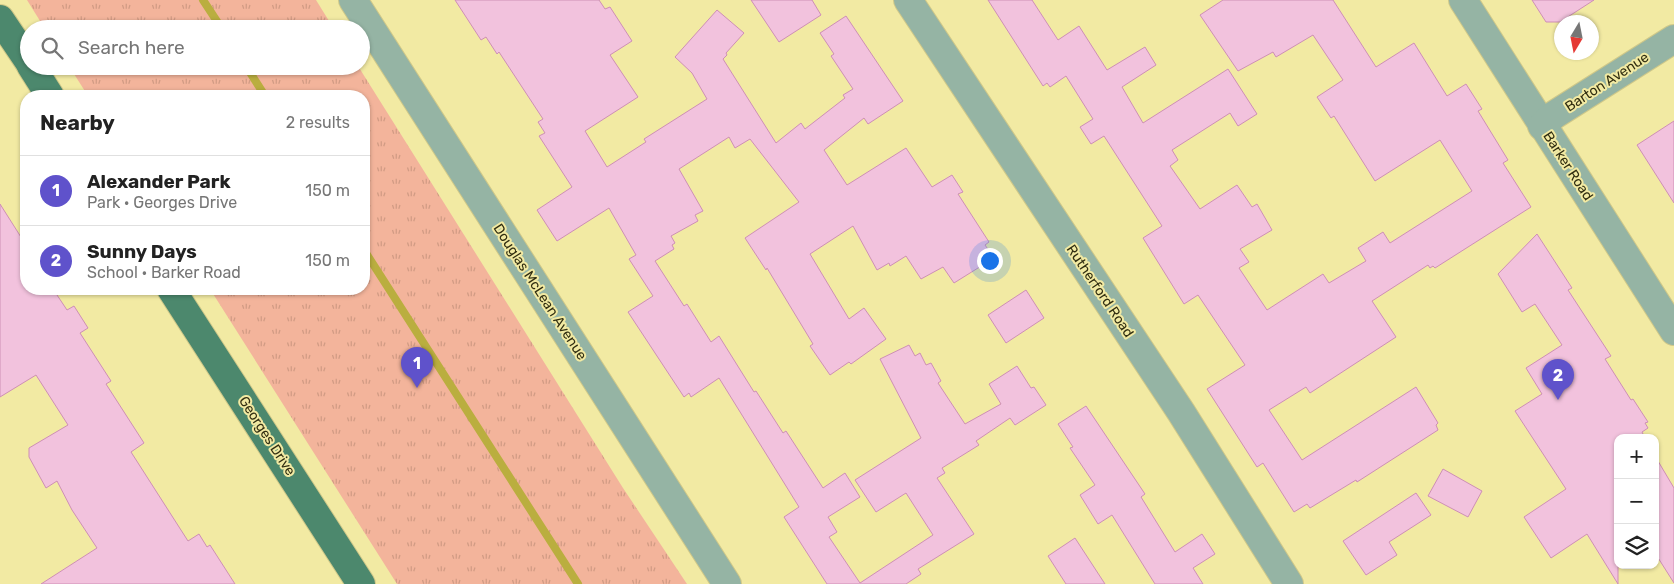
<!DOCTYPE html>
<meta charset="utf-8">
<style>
body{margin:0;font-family:Rubik,sans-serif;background:#f6f6f6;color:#222}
.controls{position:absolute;right:15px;bottom:15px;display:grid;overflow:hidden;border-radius:10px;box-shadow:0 1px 4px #0004}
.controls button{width:45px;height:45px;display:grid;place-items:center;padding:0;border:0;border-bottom:1px solid #e0e0e0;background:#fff;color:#222;font:25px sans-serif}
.compass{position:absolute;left:1554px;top:15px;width:45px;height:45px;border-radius:50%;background:#fff;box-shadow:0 1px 4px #0004;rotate:190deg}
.you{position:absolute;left:989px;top:260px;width:18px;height:18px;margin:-12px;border:4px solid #fff;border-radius:50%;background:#1a73e8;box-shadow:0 0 0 8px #1a73e833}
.badge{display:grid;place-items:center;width:32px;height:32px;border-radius:50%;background:#5f52cb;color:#fff;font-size:16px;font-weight:700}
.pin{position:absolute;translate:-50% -41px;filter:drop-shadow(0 1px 2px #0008)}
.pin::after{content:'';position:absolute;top:26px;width:18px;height:15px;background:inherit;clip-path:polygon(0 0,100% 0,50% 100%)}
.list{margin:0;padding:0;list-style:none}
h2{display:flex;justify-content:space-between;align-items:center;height:65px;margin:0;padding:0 20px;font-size:21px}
h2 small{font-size:16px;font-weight:400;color:#767676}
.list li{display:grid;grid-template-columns:32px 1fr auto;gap:15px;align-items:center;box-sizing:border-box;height:70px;padding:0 20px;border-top:1px solid #e0e0e0}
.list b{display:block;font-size:19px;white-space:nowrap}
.list p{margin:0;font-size:16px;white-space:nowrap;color:#767676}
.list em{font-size:16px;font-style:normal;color:#767676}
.icon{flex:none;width:28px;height:28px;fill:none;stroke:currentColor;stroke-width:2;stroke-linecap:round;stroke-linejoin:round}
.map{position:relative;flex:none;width:1674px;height:584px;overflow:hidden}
.search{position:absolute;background:#fff;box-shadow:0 1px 4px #0004;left:20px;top:20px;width:350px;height:55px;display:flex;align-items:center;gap:12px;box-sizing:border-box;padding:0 18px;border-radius:28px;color:#767676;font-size:19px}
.panel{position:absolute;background:#fff;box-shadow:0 1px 4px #0004;left:20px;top:90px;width:350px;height:205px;border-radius:20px}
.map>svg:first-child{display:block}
.grass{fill:url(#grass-tufts)}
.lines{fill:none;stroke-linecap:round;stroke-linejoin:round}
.stream{stroke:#baae3f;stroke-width:8}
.building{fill:#f2c2dd;stroke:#ce8fb5}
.minor-casing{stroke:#cfc889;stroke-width:30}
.primary-casing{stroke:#cfc889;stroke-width:30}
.minor{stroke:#95b4a4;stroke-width:28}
.primary{stroke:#4c886d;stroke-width:28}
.labels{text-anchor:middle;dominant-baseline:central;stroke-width:4;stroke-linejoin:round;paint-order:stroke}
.street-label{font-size:14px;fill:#312e11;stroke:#f2eaa3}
</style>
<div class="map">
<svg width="1674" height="584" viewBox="0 0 1674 584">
<defs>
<pattern id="grass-tufts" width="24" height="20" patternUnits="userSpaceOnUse" patternTransform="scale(1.25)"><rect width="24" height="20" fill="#f3b49b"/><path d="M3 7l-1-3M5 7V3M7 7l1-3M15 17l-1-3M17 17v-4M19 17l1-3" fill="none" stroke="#d19b84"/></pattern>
</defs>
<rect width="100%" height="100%" fill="#f2eaa3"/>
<!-- grass -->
<g class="grass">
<polygon points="27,0 316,0 334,29 45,29"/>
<polygon points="69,66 358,66 623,488 687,584 397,584 210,289 364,289 364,96 88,96"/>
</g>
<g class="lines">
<!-- stream -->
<g class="stream">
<polyline points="203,0 222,29"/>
<polyline points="246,66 265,96"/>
<polyline points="364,250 578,584"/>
</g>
</g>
<!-- building -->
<g class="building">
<polygon points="455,0 599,0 605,9 610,7 632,41 610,55 638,97 585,131 607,167 646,142 644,139 707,99 692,73 675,57 717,10 744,33 726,53 727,55 723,59 776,143 801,123 805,129 845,98 843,95 853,89 831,56 834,54 820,33 846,16 903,101 868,124 864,118 824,150 847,185 906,148 932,187 952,175 963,192 958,194 989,242 985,245 994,258 954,283 943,267 921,279 906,256 890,266 889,263 877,270 853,226 810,254 849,319 864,308 886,339 851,364 849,362 830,375 810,346 813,344 767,268 766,270 745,238 799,202 750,139 735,148 729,137 679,169 703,211 695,215 698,221 671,236 675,243 672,245 674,249 655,261 684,306 687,304 711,342 719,336 754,392 756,391 783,433 786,431 823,488 845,473 860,497 828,517 837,532 829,537 860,583 933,535 906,493 876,512 855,480 921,438 880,359 909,345 915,356 920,353 926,365 931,363 941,381 938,383 965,424 1001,404 989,384 1017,366 1031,388 1034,387 1046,405 1015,425 1010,418 976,441 979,445 942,468 945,473 937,478 974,534 918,569 921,574 906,584 827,584 784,517 799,507 719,378 691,397 689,393 684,397 628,312 653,296 629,259 636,255 609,208 557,241 537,210 572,187 539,136 545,133 538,122 543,119 499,52 497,54 486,37 481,40"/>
<polygon points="751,0 812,0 821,15 779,42"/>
<polygon points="988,0 1032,0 1058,40 1079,26 1107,70 1145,47 1156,65 1122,87 1143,123 1228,69 1257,114 1238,126 1230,113 1172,150 1178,160 1170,166 1200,209 1237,185 1252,207 1257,204 1272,230 1240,249 1249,262 1239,268 1267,310 1323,274 1329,283 1366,261 1358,248 1383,232 1390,243 1472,191 1440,140 1375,181 1334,116 1331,118 1317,97 1343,80 1313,35 1276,57 1273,52 1238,71 1200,15 1223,0 1333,0 1376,67 1414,43 1447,96 1466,84 1482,109 1478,111 1508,160 1503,163 1531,207 1435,268 1433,266 1430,268 1428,265 1372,301 1396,337 1310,393 1306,387 1269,410 1302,460 1416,387 1438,423 1436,425 1438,430 1357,482 1356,480 1310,508 1307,504 1294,512 1263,463 1257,467 1207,389 1245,365 1198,295 1184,304 1143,238 1162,226 1104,136 1091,144 1080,127 1093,119 1066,76 1050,87 1047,83 1043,86"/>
<polygon points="1532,0 1594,0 1560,22 1546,22"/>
<polygon points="1674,121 1674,203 1637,145"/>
<polygon points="0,204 26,245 26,289 53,289 67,310 74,306 88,328 80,333 111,381 106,384 144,443 131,452 188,541 199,534 207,547 210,545 235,584 41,584 97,548 72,510 57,481 46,488 29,457 29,448 68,425 36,375 0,397"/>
<polygon points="1537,234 1572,288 1568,290 1611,356 1605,359 1631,400 1633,399 1648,422 1645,423 1648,428 1642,432 1645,438 1618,438 1618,584 1587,534 1551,558 1524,517 1566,489 1515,411 1542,394 1526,368 1562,345 1535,304 1522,312 1498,274"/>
<polygon points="1026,290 1044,318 1006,343 988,315"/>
<polygon points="1086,406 1145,494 1141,497 1175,552 1202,534 1215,554 1193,568 1203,584 1155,584 1112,515 1098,524 1080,495 1095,485 1070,448 1073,447 1058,424"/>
<polygon points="1655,456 1674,488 1674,583 1655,553"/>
<polygon points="1443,469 1482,491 1468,517 1428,496"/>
<polygon points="1416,493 1431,515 1389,542 1397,555 1366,575 1343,541"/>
<polygon points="1075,538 1105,584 1066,584 1048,556"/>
</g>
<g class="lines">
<!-- minor casing -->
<g class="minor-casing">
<g id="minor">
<polyline points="353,0 727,584"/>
<polyline points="908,0 1181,412 1289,584"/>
<polyline points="1463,0 1674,331"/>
<polyline points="1542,126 1554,115 1674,39"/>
</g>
</g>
<!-- primary casing -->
<g class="primary-casing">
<g id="primary">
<polyline points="0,19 29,62"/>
<polyline points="31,66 50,96"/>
<polyline points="171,289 361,584"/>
</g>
</g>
<!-- minor -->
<use href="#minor" class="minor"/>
<!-- primary -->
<use href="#primary" class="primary"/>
</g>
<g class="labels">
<!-- street labels -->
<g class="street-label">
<text transform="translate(1607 82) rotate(-33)">Barton Avenue</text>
<text transform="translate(1568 166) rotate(57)">Barker Road</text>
<text transform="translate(1100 291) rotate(56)">Rutherford Road</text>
<text transform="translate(540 292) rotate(57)">Douglas McLean Avenue</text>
<text transform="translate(267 436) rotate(57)">Georges Drive</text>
</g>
</g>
</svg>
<div class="controls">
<button>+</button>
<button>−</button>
<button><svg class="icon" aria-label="layers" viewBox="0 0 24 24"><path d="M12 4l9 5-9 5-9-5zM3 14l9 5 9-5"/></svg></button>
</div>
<svg class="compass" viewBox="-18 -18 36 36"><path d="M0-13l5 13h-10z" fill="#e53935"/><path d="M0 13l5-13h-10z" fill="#767676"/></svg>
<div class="you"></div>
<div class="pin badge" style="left:417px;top:388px">1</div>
<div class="pin badge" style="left:1558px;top:400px">2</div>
<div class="search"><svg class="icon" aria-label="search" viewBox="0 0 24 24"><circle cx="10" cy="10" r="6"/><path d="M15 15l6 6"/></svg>Search here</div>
<section class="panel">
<h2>Nearby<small>2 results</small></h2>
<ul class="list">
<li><span class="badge">1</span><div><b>Alexander Park</b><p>Park · Georges Drive</p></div><em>150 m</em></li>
<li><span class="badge">2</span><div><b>Sunny Days</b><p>School · Barker Road</p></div><em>150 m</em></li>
</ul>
</section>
</div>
